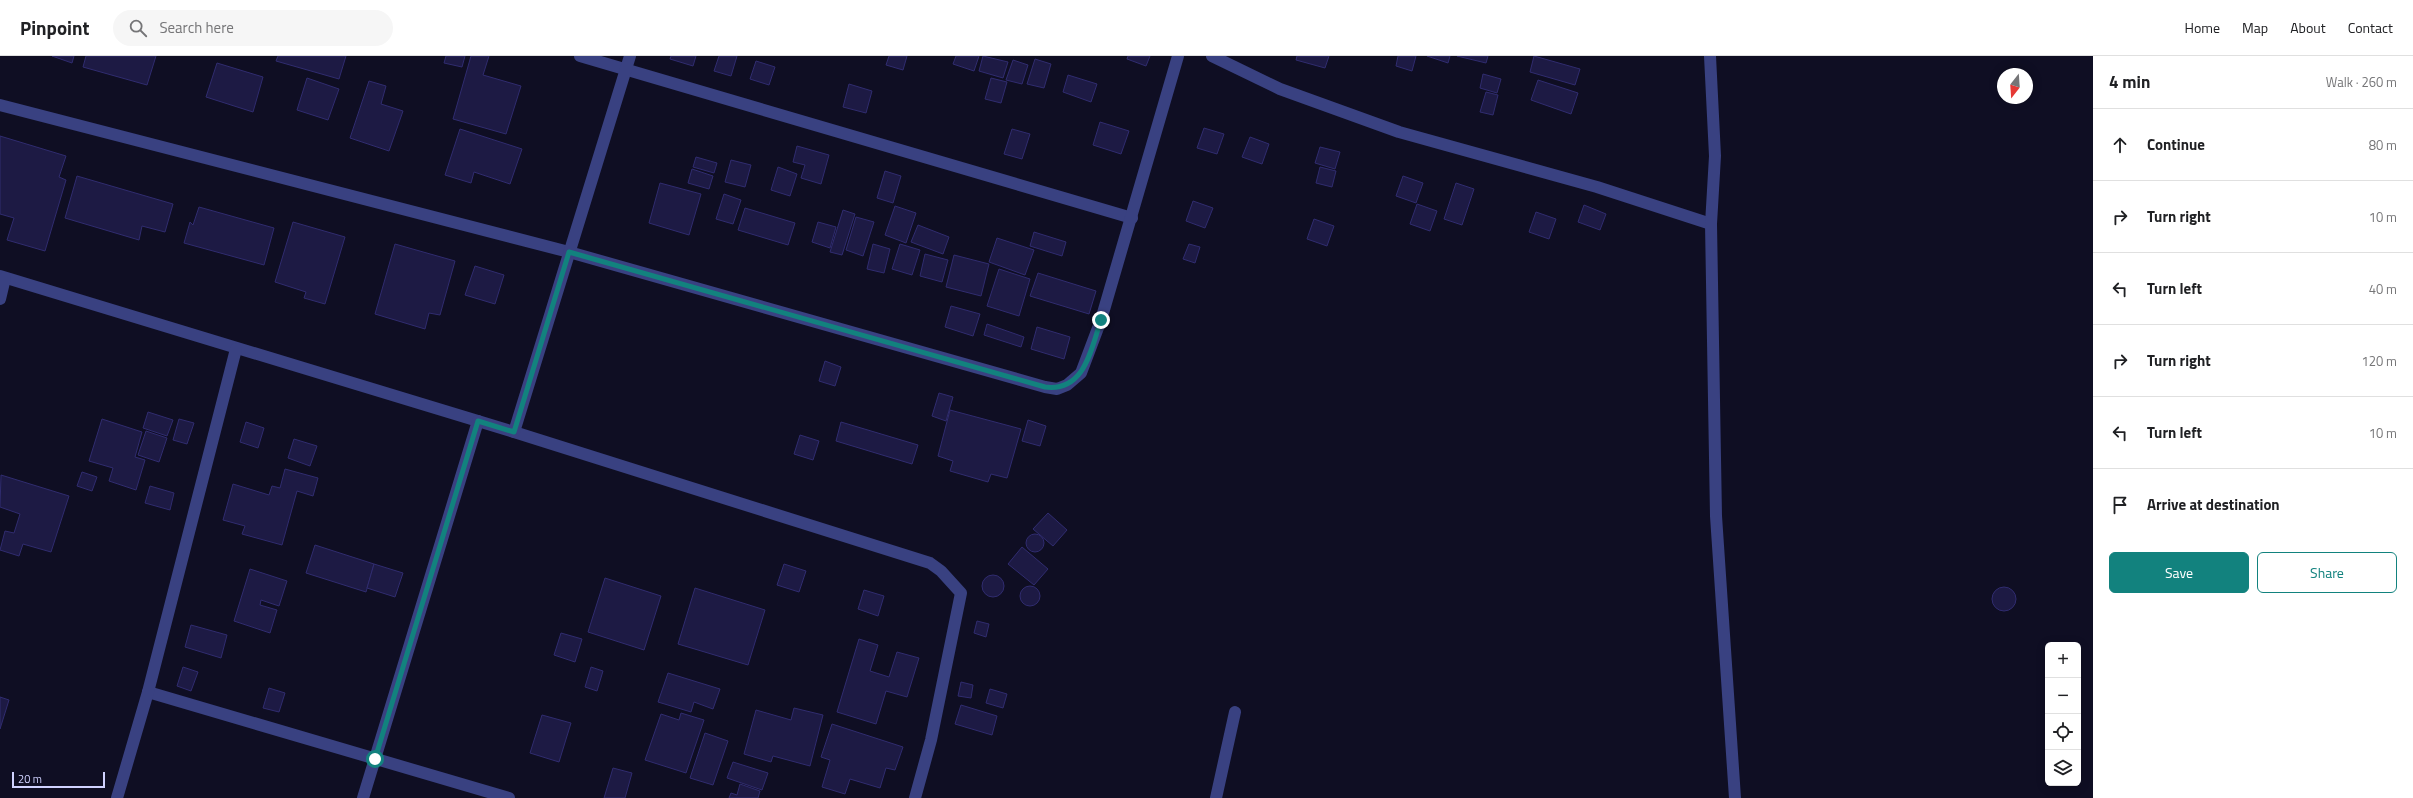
<!DOCTYPE html>
<meta charset="utf-8">
<style>
body{margin:0;font-family:"Titillium Web",sans-serif;background:#f6f6f6;color:#202124}
.controls{position:absolute;right:12px;bottom:12px;display:grid;overflow:hidden;border-radius:6px;box-shadow:0 2px 10px #0003}
.controls button{width:36px;height:36px;display:grid;place-items:center;padding:0;border:0;border-bottom:1px solid #e0e0e0;background:#fff;color:#202124;font:20px sans-serif}
.compass{position:absolute;left:1997px;top:12px;width:36px;height:36px;border-radius:50%;background:#fff;box-shadow:0 2px 10px #0003;rotate:197deg}
.scale{position:absolute;left:12px;bottom:10px;width:93px;box-sizing:border-box;padding-left:4px;border:2px solid #d0d2ff;border-top:0;font-size:11px;line-height:14px;white-space:nowrap;color:#d0d2ff;-webkit-text-stroke:3px #0f0e23;paint-order:stroke}
.stop{position:absolute;width:12px;height:12px;margin:-9px;border:3px solid #12827e;border-radius:50%;background:#fff}
.stop.end{background:#12827e;border-color:#fff;box-shadow:0 1px 4px #0008}
.list{margin:0;padding:0;list-style:none}
h2{display:flex;justify-content:space-between;align-items:center;height:52px;margin:0;padding:0 16px;font-size:17px}
h2 small{font-size:13px;font-weight:400;color:#757577}
.list li{display:grid;grid-template-columns:26px 1fr auto;gap:12px;align-items:center;box-sizing:border-box;height:72px;padding:0 16px;border-top:1px solid #e0e0e0}
.list b{display:block;font-size:15px;white-space:nowrap}
.list em{font-size:13px;font-style:normal;color:#757577}
.actions{display:flex;gap:8px;padding:12px 16px}
.actions a{flex:1;padding:9px 0;border:1px solid #12827e;border-radius:6px;text-align:center;font-size:14px;color:#12827e}
.actions .main{background:#12827e;color:#fff}
.icon{flex:none;width:22px;height:22px;fill:none;stroke:currentColor;stroke-width:2;stroke-linecap:round;stroke-linejoin:round}
.map{position:relative;flex:none;width:2093px;height:742px;overflow:hidden}
header{display:flex;align-items:center;gap:24px;box-sizing:border-box;height:56px;padding:0 20px;background:#fff;border-bottom:1px solid #e0e0e0}
header strong{font-size:19px}
nav{display:flex;gap:22px;margin-inline-start:auto;font-size:14px}
.search{width:280px;height:36px;background:#f6f6f6;display:flex;align-items:center;gap:10px;box-sizing:border-box;padding:0 14px;border-radius:22px;color:#757577;font-size:15px}
main{display:flex}
aside{flex:1;background:#fff}
.map>svg:first-child{display:block}
.building{fill:#1d1a44;stroke:#302c6f}
.lines{fill:none;stroke-linecap:round;stroke-linejoin:round}
.minor{stroke:#394181;stroke-width:12}
.route{stroke:#12827e;stroke-width:5}
</style>
<header>
<strong>Pinpoint</strong>
<div class="search"><svg class="icon" aria-label="search" viewBox="0 0 24 24"><circle cx="10" cy="10" r="6"/><path d="M15 15l6 6"/></svg>Search here</div>
<nav><a>Home</a><a>Map</a><a>About</a><a>Contact</a></nav>
</header>
<main>
<div class="map">
<svg width="2093" height="742" viewBox="0 0 2093 742">
<rect width="100%" height="100%" fill="#0f0e23"/>
<!-- building -->
<g class="building">
<polygon points="52,0 74,0 72,7"/>
<polygon points="86,0 156,0 147,29 83,11"/>
<polygon points="278,0 346,0 339,23 276,5"/>
<polygon points="446,0 465,0 462,11 444,7"/>
<polygon points="471,0 489,0 483,19 521,30 506,78 453,63"/>
<polygon points="671,0 696,0 693,10 670,3"/>
<polygon points="719,0 737,0 731,20 714,15"/>
<polygon points="889,0 907,0 903,14 886,9"/>
<polygon points="956,0 979,0 974,15 953,8"/>
<polygon points="983,0 1008,6 1003,22 979,15"/>
<polygon points="1128,0 1150,0 1146,10 1127,3"/>
<polygon points="1297,0 1329,0 1325,12 1296,4"/>
<polygon points="1398,0 1416,0 1412,15 1396,10"/>
<polygon points="1427,0 1450,0 1448,7"/>
<polygon points="1457,0 1488,0 1486,7"/>
<polygon points="1534,0 1580,13 1575,29 1530,16"/>
<polygon points="1035,3 1051,8 1044,32 1027,28"/>
<polygon points="1013,4 1028,9 1022,28 1006,24"/>
<polygon points="756,5 775,11 769,29 750,23"/>
<polygon points="217,7 263,21 253,56 206,41"/>
<polygon points="1483,18 1501,23 1497,37 1480,32"/>
<polygon points="1068,19 1097,28 1091,46 1063,36"/>
<polygon points="307,22 339,33 328,64 297,54"/>
<polygon points="991,22 1007,26 1001,47 985,43"/>
<polygon points="1538,24 1578,37 1571,58 1531,44"/>
<polygon points="369,25 386,30 381,48 403,55 389,95 350,82"/>
<polygon points="849,28 872,35 866,57 843,51"/>
<polygon points="1486,36 1498,39 1493,59 1480,56"/>
<polygon points="1100,66 1129,75 1121,98 1093,89"/>
<polygon points="1204,72 1224,78 1217,98 1197,92"/>
<polygon points="460,73 522,93 510,128 474,116 471,127 445,119"/>
<polygon points="1012,73 1030,78 1022,103 1004,98"/>
<polygon points="0,80 66,100 59,121 66,124 45,195 7,184 14,162 0,158"/>
<polygon points="1250,81 1269,88 1262,108 1242,101"/>
<polygon points="797,90 829,99 821,128 801,122 805,109 793,106"/>
<polygon points="1320,91 1340,96 1335,113 1315,107"/>
<polygon points="696,101 717,107 714,117 693,111"/>
<polygon points="731,104 751,109 745,131 725,126"/>
<polygon points="778,111 797,118 790,140 771,134"/>
<polygon points="1320,111 1336,115 1332,131 1316,127"/>
<polygon points="692,113 713,120 709,133 688,127"/>
<polygon points="885,115 901,120 893,147 877,142"/>
<polygon points="77,120 173,148 165,176 142,170 139,184 65,162"/>
<polygon points="1403,120 1423,127 1416,147 1396,140"/>
<polygon points="660,127 701,138 689,179 649,167"/>
<polygon points="1456,127 1474,133 1462,169 1444,163"/>
<polygon points="724,138 741,144 733,168 716,163"/>
<polygon points="1193,145 1213,152 1205,172 1186,165"/>
<polygon points="1417,148 1437,155 1430,175 1410,168"/>
<polygon points="1584,149 1606,158 1600,174 1578,166"/>
<polygon points="895,150 916,157 906,187 885,179"/>
<polygon points="199,151 274,172 264,209 184,187 190,166 193,169"/>
<polygon points="745,152 795,167 788,189 738,174"/>
<polygon points="843,154 855,158 842,199 830,196"/>
<polygon points="1536,156 1556,163 1549,183 1529,176"/>
<polygon points="856,161 874,166 863,200 846,194"/>
<polygon points="1314,163 1334,170 1327,190 1307,183"/>
<polygon points="293,166 345,181 325,248 304,242 306,236 275,226"/>
<polygon points="818,166 836,171 830,192 812,186"/>
<polygon points="918,169 949,181 943,198 911,186"/>
<polygon points="1034,176 1066,186 1062,200 1030,190"/>
<polygon points="997,182 1034,194 1025,219 989,206"/>
<polygon points="395,188 455,205 440,259 429,257 425,273 375,258"/>
<polygon points="873,188 890,193 884,217 867,213"/>
<polygon points="900,188 920,194 912,219 892,213"/>
<polygon points="1189,188 1200,191 1195,207 1183,203"/>
<polygon points="925,198 948,204 942,226 920,220"/>
<polygon points="954,199 989,208 981,240 946,231"/>
<polygon points="475,210 504,219 495,248 465,239"/>
<polygon points="999,213 1030,223 1019,260 987,250"/>
<polygon points="1038,217 1096,235 1089,258 1030,240"/>
<polygon points="951,250 980,258 973,280 945,271"/>
<polygon points="987,268 1024,281 1021,291 984,279"/>
<polygon points="1037,271 1070,281 1064,303 1031,293"/>
<polygon points="825,305 841,311 835,330 819,325"/>
<polygon points="939,337 953,341 946,365 932,360"/>
<polygon points="950,354 1021,373 1007,422 991,418 988,426 950,415 953,405 938,400"/>
<polygon points="148,356 173,364 167,380 143,372"/>
<polygon points="102,363 142,376 135,401 145,404 136,434 109,425 113,412 89,405"/>
<polygon points="179,363 194,367 187,388 173,384"/>
<polygon points="1028,364 1046,370 1040,390 1022,385"/>
<polygon points="246,366 264,372 258,392 240,386"/>
<polygon points="841,366 918,389 912,408 836,385"/>
<polygon points="146,375 167,382 159,406 138,399"/>
<polygon points="800,379 819,385 813,404 794,398"/>
<polygon points="294,383 317,390 310,410 288,402"/>
<polygon points="285,413 318,422 313,440 297,435 282,489 242,478 245,470 223,464 233,428 269,439 272,430 280,432"/>
<polygon points="82,416 97,421 92,435 77,430"/>
<polygon points="1,419 69,440 51,496 23,488 19,500 0,494 5,475 14,477 20,458 0,451"/>
<polygon points="150,430 174,437 170,454 145,447"/>
<polygon points="1048,457 1067,474 1053,490 1033,473"/>
<circle cx="1035" cy="487" r="9"/>
<polygon points="315,489 374,508 366,536 306,517"/>
<polygon points="1022,491 1048,513 1034,529 1008,508"/>
<polygon points="374,508 403,517 395,541 367,532"/>
<polygon points="784,508 806,515 799,536 777,529"/>
<polygon points="250,513 287,525 279,550 261,544 260,549 277,554 270,577 234,565"/>
<circle cx="993" cy="530" r="11"/>
<polygon points="605,522 661,540 644,594 588,576"/>
<circle cx="1030" cy="540" r="10"/>
<circle cx="2004" cy="543" r="12"/>
<polygon points="695,532 765,554 748,609 678,588"/>
<polygon points="864,534 884,540 878,560 858,553"/>
<polygon points="977,565 989,568 986,581 974,577"/>
<polygon points="191,569 227,579 221,602 185,591"/>
<polygon points="561,577 582,583 575,606 554,599"/>
<polygon points="859,583 878,589 870,615 889,621 897,596 919,602 907,641 886,635 876,668 837,656"/>
<polygon points="183,611 198,616 191,635 177,630"/>
<polygon points="591,611 603,615 597,635 585,631"/>
<polygon points="668,617 720,633 713,653 694,646 691,656 658,646"/>
<polygon points="961,626 973,629 971,642 958,640"/>
<polygon points="269,632 285,637 279,656 263,652"/>
<polygon points="990,633 1007,638 1003,652 986,647"/>
<polygon points="0,641 9,644 0,673"/>
<polygon points="961,649 997,660 992,679 955,668"/>
<polygon points="794,652 823,659 810,710 773,700 771,706 744,698 756,654 791,664"/>
<polygon points="681,657 704,664 686,717 645,704 661,658 679,664"/>
<polygon points="542,659 571,667 559,706 530,697"/>
<polygon points="832,668 903,691 895,714 886,712 880,732 850,723 845,738 822,731 830,704 821,701"/>
<polygon points="705,677 728,685 713,729 690,722"/>
<polygon points="733,706 768,717 762,734 727,722"/>
<polygon points="613,712 632,717 625,742 604,742"/>
<polygon points="740,728 760,735 758,742 729,742 731,737 737,739"/>
</g>
<g class="lines">
<!-- minor -->
<g class="minor">
<polyline points="580,0 1132,162"/>
<polyline points="1212,0 1280,33 1399,76 1597,131 1711,168"/>
<polyline points="1710,0 1715,100 1711,168 1716,460 1735,742"/>
<polyline points="0,49 569,196 1045,331 1057,333 1067,329 1081,317 1101,264 1178,0"/>
<polyline points="0,220 514,376 930,507 941,515 961,537 931,684 915,742"/>
<polyline points="0,243 5,222"/>
<polyline points="514,376 630,0"/>
<polyline points="148,636 509,742"/>
<polyline points="117,742 148,636 236,293"/>
<polyline points="363,742 478,365"/>
<polyline points="1216,742 1235,656"/>
</g>
</g>
<g class="lines">
<!-- route -->
<path class="route" d="M375,703L478,365L514,376L569,196L1045,331C1085,336 1091,293 1101,264"/>
</g>
</svg>
<div class="controls">
<button>+</button>
<button>−</button>
<button><svg class="icon" aria-label="locate" viewBox="0 0 24 24"><circle cx="12" cy="12" r="6"/><path d="M12 2v4M12 18v4M2 12h4M18 12h4"/></svg></button>
<button><svg class="icon" aria-label="layers" viewBox="0 0 24 24"><path d="M12 4l9 5-9 5-9-5zM3 14l9 5 9-5"/></svg></button>
</div>
<svg class="compass" viewBox="-18 -18 36 36"><path d="M0-13l5 13h-10z" fill="#e53935"/><path d="M0 13l5-13h-10z" fill="#757577"/></svg>
<div class="scale">20 m</div>
<div class="stop" style="left:375px;top:703px"></div>
<div class="stop end" style="left:1101px;top:264px"></div>
</div>
<aside>
<h2>4 min<small>Walk · 260 m</small></h2>
<ul class="list">
<li><svg class="icon" aria-label="ahead" viewBox="0 0 24 24"><path d="M12 20V5M6 11l6-6 6 6"/></svg><div><b>Continue</b></div><em>80 m</em></li>
<li><svg class="icon" aria-label="right" viewBox="0 0 24 24"><path d="M7 20v-9h11M14 6l5 5-5 5"/></svg><div><b>Turn right</b></div><em>10 m</em></li>
<li><svg class="icon" aria-label="left" viewBox="0 0 24 24"><path d="M17 20v-9H6M10 6l-5 5 5 5"/></svg><div><b>Turn left</b></div><em>40 m</em></li>
<li><svg class="icon" aria-label="right" viewBox="0 0 24 24"><path d="M7 20v-9h11M14 6l5 5-5 5"/></svg><div><b>Turn right</b></div><em>120 m</em></li>
<li><svg class="icon" aria-label="left" viewBox="0 0 24 24"><path d="M17 20v-9H6M10 6l-5 5 5 5"/></svg><div><b>Turn left</b></div><em>10 m</em></li>
<li><svg class="icon" aria-label="arrive" viewBox="0 0 24 24"><path d="M6 21V4h12l-3 4 3 4H6"/></svg><div><b>Arrive at destination</b></div></li>
</ul>
<div class="actions"><a class="main">Save</a><a>Share</a></div>
</aside>
</main>
